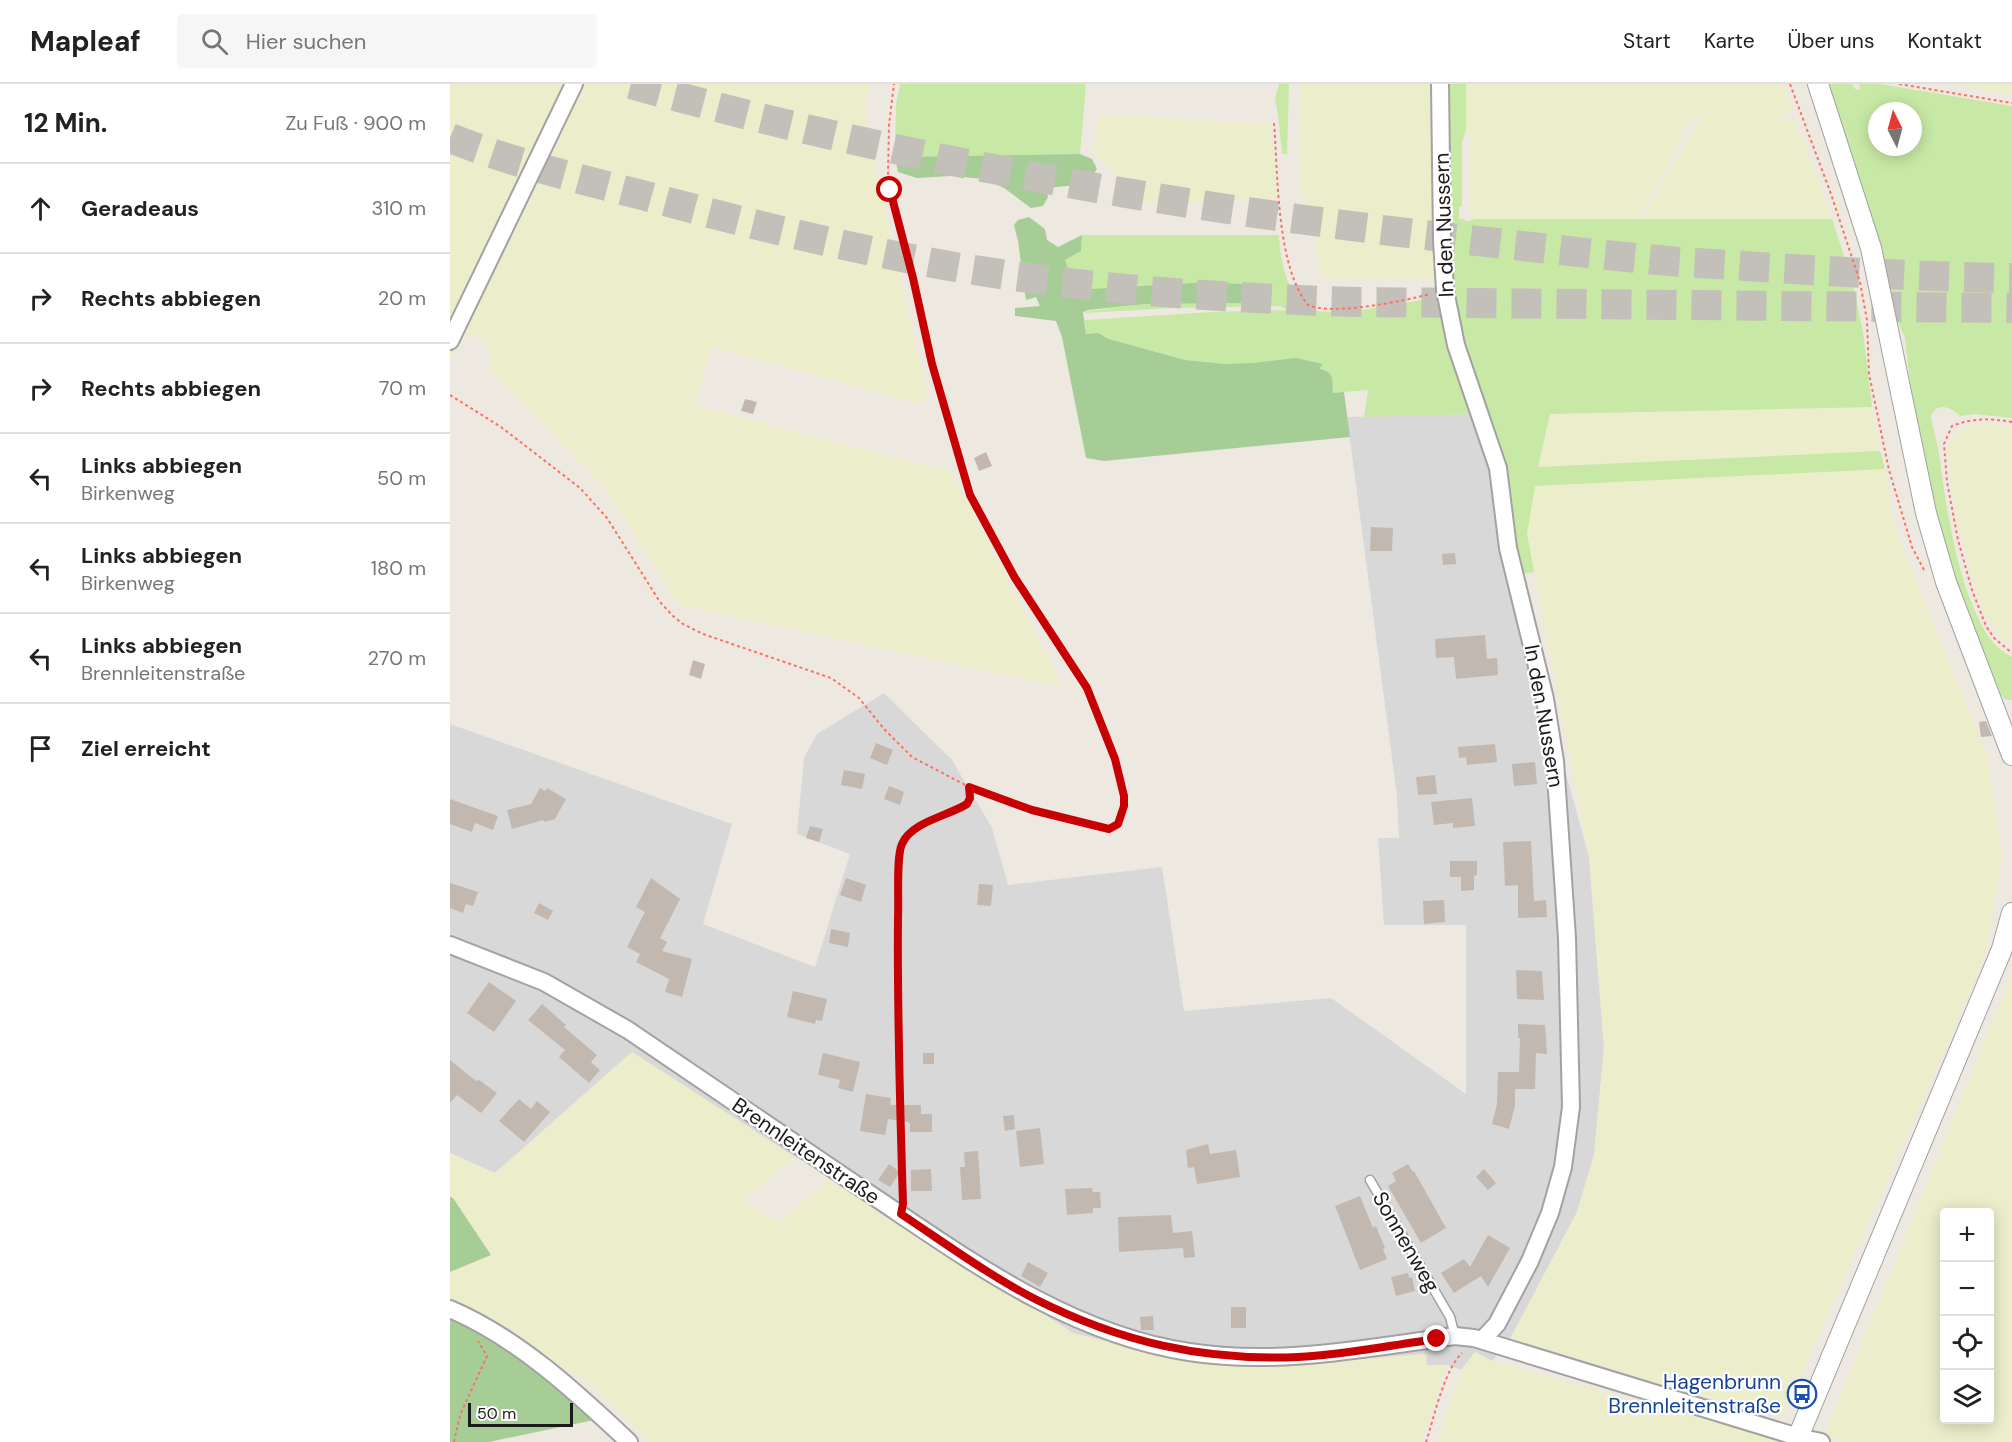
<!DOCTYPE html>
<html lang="de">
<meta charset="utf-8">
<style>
body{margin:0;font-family:"DM Sans",sans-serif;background:#f6f6f6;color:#222}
.controls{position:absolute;right:18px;bottom:18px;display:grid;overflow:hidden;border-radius:6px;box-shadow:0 3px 15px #0003}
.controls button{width:54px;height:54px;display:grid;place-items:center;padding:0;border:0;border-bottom:2px solid #e0e0e0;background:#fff;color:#222;font:30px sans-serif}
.compass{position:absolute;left:1418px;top:18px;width:54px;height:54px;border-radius:50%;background:#fff;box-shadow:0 3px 15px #0003;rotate:354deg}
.scale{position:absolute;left:18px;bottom:15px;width:105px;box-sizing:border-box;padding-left:6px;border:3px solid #1b1b1b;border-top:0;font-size:16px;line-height:21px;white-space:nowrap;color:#1b1b1b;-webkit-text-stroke:4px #fff;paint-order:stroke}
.stop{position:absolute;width:18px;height:18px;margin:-14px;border:4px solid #c70003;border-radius:50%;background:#fff}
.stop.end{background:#c70003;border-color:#fff;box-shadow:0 2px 6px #0008}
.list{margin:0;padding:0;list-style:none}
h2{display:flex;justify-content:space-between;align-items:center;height:78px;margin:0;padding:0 24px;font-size:26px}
h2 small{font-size:20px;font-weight:400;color:#767676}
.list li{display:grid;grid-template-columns:39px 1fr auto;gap:18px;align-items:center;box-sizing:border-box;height:90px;padding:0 24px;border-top:2px solid #e0e0e0}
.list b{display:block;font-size:22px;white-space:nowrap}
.list p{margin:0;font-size:20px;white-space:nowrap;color:#767676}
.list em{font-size:20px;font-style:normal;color:#767676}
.icon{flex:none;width:33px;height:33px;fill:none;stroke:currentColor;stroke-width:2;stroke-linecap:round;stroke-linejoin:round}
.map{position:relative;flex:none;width:1562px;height:1358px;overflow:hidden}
header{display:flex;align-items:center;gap:36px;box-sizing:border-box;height:84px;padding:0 30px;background:#fff;border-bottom:2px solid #e0e0e0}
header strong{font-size:28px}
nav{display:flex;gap:33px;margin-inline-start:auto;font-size:21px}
.search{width:420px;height:54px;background:#f6f6f6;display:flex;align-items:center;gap:15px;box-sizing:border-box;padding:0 21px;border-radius:6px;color:#767676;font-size:22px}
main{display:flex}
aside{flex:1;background:#fff}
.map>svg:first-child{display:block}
.residential{fill:#d9d8d8}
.farmland{fill:#ebedcb;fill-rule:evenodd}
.grass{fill:#c7e9a5;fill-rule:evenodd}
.forest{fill:#a6cd95}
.building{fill:#c2b8b0}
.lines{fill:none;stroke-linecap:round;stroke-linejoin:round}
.motorway-tunnel{stroke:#c3c0b9;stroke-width:30;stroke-dasharray:30 15;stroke-linecap:butt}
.service-casing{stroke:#a2a2a2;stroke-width:11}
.minor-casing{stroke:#a2a2a2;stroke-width:20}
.tertiary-casing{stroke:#a2a2a2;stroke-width:22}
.path{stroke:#fa7264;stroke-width:2;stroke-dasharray:3 3;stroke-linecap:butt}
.service{stroke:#fff;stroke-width:8}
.minor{stroke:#fff;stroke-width:16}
.tertiary{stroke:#fff;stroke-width:20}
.route{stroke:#c70003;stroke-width:8}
.labels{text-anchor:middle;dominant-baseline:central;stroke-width:4.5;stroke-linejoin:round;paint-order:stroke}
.street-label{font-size:21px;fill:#1b1b1b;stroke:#fff}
.transit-label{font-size:21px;fill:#164399;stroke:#fff;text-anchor:end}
</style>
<header>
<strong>Mapleaf</strong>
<div class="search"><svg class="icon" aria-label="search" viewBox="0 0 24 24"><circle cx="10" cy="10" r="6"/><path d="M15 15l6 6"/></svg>Hier suchen</div>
<nav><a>Start</a><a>Karte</a><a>Über uns</a><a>Kontakt</a></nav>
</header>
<main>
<aside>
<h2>12 Min.<small>Zu Fuß · 900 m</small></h2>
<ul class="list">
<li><svg class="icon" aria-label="ahead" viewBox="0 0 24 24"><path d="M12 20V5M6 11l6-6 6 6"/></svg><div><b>Geradeaus</b></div><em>310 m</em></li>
<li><svg class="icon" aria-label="right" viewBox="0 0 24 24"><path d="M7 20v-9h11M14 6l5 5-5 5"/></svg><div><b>Rechts abbiegen</b></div><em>20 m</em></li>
<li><svg class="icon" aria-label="right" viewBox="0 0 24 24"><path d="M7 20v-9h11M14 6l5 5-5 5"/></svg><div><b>Rechts abbiegen</b></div><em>70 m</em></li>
<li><svg class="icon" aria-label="left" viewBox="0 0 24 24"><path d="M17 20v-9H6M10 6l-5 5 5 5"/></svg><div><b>Links abbiegen</b><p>Birkenweg</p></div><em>50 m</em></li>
<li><svg class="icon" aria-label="left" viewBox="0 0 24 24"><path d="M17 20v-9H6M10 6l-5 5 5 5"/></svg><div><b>Links abbiegen</b><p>Birkenweg</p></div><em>180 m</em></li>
<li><svg class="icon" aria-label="left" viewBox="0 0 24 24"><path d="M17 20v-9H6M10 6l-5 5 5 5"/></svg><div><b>Links abbiegen</b><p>Brennleitenstraße</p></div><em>270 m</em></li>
<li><svg class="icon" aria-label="arrive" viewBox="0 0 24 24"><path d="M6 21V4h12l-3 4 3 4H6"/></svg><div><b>Ziel erreicht</b></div></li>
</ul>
</aside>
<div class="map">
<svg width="1562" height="1358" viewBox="0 0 1562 1358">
<rect width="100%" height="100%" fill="#ede9e0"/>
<!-- residential -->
<polygon class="residential" points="1024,330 1041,375 1053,461 1139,773 1154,964 1144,1071 1127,1128 1059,1257 1042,1277 1025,1268 1011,1286 997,1281 977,1281 976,1270 862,1279 735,1277 623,1249 382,1093 345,1073 182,968 45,1089 0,1069 0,640 282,740 253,840 365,883 400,770 347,750 354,674 367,650 434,609 502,676 542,744 558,801 712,783 734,927 881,914 1016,1010 1016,841 934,841 928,754 949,754 947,712 897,333"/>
<!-- farmland -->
<g class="farmland">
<polygon points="0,0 420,0 415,24 437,137 478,314 466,319 262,263 244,321 501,388 613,603 229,521 155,404 41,288 37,257 14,250 0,276"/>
<polygon points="849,0 983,0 986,196 873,196 850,100"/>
<polygon points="1016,0 1334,0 1343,26 1327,35 1343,35 1350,48 1382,135 1191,135 1251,34 1247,33 1242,36 1229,53 1233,54 1187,135 1025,135 1022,133 1020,123 1020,52 1016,46"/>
<polygon points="1499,0 1562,0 1562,11"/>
<polygon points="650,30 821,40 828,114 668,122 664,86 651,77 642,68"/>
<polygon points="1422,323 1430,367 1088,383 1100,330"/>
<polygon points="1536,340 1562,342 1562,558 1549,552 1535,530 1527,509 1505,426 1497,364 1505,350 1520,341"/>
<polygon points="1435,385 1447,451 1537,671 1552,775 1533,878 1332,1335 1059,1257 1127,1128 1144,1071 1154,964 1139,773 1077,450 1085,402"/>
<path d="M1562,889V1358H1395L1380,1355L1375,1350ZM1494,1128H1540V1336H1494Z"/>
<polygon points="182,968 345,1073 294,1116 328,1139 382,1093 623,1249 735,1277 862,1279 976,1270 977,1281 997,1281 971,1358 200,1358 144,1302 0,1213 0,1188 41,1171 3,1114 0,1113 0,1069 45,1089"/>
<polygon points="1025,1268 1042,1277 1327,1355 1326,1358 987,1358 1011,1286"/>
</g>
<!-- grass -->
<g class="grass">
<polygon points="450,0 636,0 630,70 445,73 446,20"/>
<polygon points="829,0 839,0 837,71 832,69 828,30 825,15"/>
<polygon points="994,0 1016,0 1016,46 1012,59 1012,122 1009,123 1009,135 1014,135 1016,138 1025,135 1382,135 1402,196 1413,248 1422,323 1100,330 1088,383 1430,367 1435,385 1085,402 1077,450 1084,488 1071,490 1032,326 1001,212"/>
<path d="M1379,0H1402L1406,6L1410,5L1409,0H1430L1562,22V334L1525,330L1510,332C1501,323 1486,317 1481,333C1483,346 1487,357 1489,370C1497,427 1507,502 1538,552C1544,562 1553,568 1562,573V616L1555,615L1551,611L1524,551L1505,500L1478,395L1460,299L1455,254L1446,234L1448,227L1447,219L1443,218L1426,151ZM1427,27H1463V63H1427Z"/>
<path d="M632,151H829C830,174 835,206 855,222C872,237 954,219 977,215L984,216L990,222L1024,330L914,333L918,306L883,309L868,285L872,280H775L735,276L659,255L648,249L636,250L635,236L762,228L837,226L830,222L722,224L637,229L633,228L693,220L814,219L809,201L759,198L625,207L615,176L631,167Z"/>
</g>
<!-- forest -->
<g class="forest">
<polygon points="630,70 642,75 647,85 638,97 618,102 596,104 598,113 593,122 581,124 554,104 534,95 502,92 467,94 448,88 445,73"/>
<path d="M579,133L595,145L597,156L608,163L632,151L631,167L615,176L625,206L759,198L809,201L814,219L695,220L638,226L633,228L636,250L648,249L659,255L735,276L775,280L803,279L846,274L873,280L869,285C885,288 882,295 883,309L894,308L900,353L654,377L636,374L612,253L606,237L565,232V224L590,222L586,213L576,216L568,157L564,141L568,136Z"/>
<polygon points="0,1113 3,1114 41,1171 0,1188"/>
<polygon points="0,1218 144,1336 39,1358 0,1358"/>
</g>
<!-- building -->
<g class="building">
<polygon points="295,315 307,318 303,330 291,327"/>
<polygon points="536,368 542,382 529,387 524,374"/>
<polygon points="921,443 943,444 942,467 920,467"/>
<polygon points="1005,469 1006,480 993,481 992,470"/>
<polygon points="1035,551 1037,575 1047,574 1048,591 1006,595 1004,573 986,574 985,555"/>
<polygon points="243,576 255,580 251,595 239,591"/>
<polygon points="1536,637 1542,652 1531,653 1529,638"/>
<polygon points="426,659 443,666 437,681 420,674"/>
<polygon points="1045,660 1047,678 1017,681 1016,673 1009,674 1008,663"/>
<polygon points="1085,678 1087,700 1064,702 1062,680"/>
<polygon points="394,686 415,690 412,705 391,701"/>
<polygon points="985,691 987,710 968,711 966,693"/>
<polygon points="439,702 454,708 450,721 434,715"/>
<polygon points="90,704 95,707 97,704 116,715 105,735 94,738 93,736 62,745 57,726 81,720"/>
<polygon points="1022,714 1025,742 1003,744 1003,739 984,741 981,718"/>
<polygon points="0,715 48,732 43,746 25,739 22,748 0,740"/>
<polygon points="360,742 373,745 369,758 356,754"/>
<polygon points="1081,757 1084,817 1096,816 1097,833 1068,834 1068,801 1055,802 1053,758"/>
<polygon points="1000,777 1027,777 1027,791 1024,792 1024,806 1011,807 1011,793 1000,793"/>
<polygon points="201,794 230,815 210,854 217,858 212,867 242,875 232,913 215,908 219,895 186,878 190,870 177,863 195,828 186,823"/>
<polygon points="396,794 416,801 411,818 390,811"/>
<polygon points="0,799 28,808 23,822 16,820 13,829 0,824"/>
<polygon points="529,800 543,801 541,822 527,821"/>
<polygon points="994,816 995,838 974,840 973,817"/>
<polygon points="89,819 103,827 98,836 84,829"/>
<polygon points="381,845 400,849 398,863 379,859"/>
<polygon points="1066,886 1092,887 1094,916 1067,915"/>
<polygon points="39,898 66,917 44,948 17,929"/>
<polygon points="343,907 377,915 372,937 366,936 365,940 337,933"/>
<polygon points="92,920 116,941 114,943 147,971 141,978 150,986 139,999 109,973 115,966 78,936"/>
<polygon points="1068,940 1095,941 1097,970 1086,969 1085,1005 1065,1005 1065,1022 1059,1045 1042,1040 1047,1020 1048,988 1069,988 1070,954 1068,954"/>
<polygon points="373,969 410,978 403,1008 388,1004 390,996 368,991"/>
<rect x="473" y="969" width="11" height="11"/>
<polygon points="0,976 26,997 29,996 47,1009 31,1029 7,1011 0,1019"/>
<polygon points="416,1010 441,1014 440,1021 471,1021 471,1030 482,1030 482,1048 460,1048 460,1040 458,1038 438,1035 435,1051 410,1047"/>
<polygon points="69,1015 81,1025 87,1017 100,1028 74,1058 49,1037"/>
<polygon points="564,1031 565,1045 555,1047 553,1032"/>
<polygon points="590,1044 594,1080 570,1083 566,1047"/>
<polygon points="758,1060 760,1070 786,1066 790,1093 747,1100 744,1083 738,1084 736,1066"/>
<polygon points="528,1067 531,1115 512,1116 510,1083 515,1083 514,1068"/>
<polygon points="439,1080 450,1088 440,1103 428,1096"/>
<polygon points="958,1080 963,1088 964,1087 996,1144 971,1159 938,1102 946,1097 942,1089"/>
<polygon points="481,1085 482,1107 461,1107 461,1086"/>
<polygon points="1034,1085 1046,1099 1038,1106 1026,1093"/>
<polygon points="642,1104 643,1108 650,1108 651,1124 643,1124 643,1129 617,1131 615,1105"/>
<polygon points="910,1112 923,1144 926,1142 935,1164 933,1165 937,1175 910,1186 885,1122"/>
<polygon points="721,1131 723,1149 742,1147 745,1173 734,1174 733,1164 669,1168 668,1133"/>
<polygon points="1038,1151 1060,1164 1038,1203 1031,1192 1004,1209 991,1189 1014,1175 1020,1183"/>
<polygon points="578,1178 598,1189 590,1203 571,1192"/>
<polygon points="958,1189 959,1194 962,1193 965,1207 946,1212 941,1193"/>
<rect x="781" y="1223" width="15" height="21"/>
<polygon points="703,1232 704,1246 691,1246 690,1233"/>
</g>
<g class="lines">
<!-- motorway-tunnel -->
<g class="motorway-tunnel">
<path d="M181,0C460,78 748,127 1037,158C1090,164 1144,170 1197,175C1234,179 1272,180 1309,183C1394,188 1478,193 1562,194"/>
<path d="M0,54C63,79 130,95 196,112C294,139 394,163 494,181C630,205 769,214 906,218L1562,224"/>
</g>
<!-- service casing -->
<g class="service-casing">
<polyline id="service" points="920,1096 1000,1233 1005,1252"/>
</g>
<!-- minor casing -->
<g class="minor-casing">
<g id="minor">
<polyline points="990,0 992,156 995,206 1006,261 1048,384 1058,464 1095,615 1105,677 1117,854 1121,1023 1113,1083 1100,1129 1080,1177 1047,1240 1032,1256"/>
<polyline points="0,257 124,0"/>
<path d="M0,861L94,898L178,946C255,999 333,1051 411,1104C512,1171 616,1250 739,1268C828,1282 916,1264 1005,1252L1024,1254L1348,1353L1371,1358"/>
<path d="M0,1225C68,1254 126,1308 179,1358"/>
</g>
</g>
<!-- tertiary casing -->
<g class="tertiary-casing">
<g id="tertiary">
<polyline points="1368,0 1421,164 1476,429 1496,498 1562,671"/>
<polyline points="1346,1358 1552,865 1562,829"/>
</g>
</g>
<!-- path -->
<g class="path">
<polyline points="1340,0 1381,110 1410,198 1417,236 1419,290 1439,386 1462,463 1474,486"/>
<polyline points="1449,0 1562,19"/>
<path d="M824,39C828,88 826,182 858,221C882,232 954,217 980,210"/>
<polyline points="0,311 51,343 130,404 157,434 210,518 223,532 233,540 253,550 381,594 409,614 434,645 462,673 519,703 582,726 652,744 664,743 671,734 674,722 674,712 665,675 637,604 565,494 520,411 481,280 463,194 441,114 438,90 439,41 444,0"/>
<path d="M1562,338C1540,334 1522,334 1502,342L1494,360L1497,398L1508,456L1522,506L1536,542L1544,554L1562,569"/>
<path d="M453,1113L447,913L451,763C463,737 495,735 517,720L520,714L519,703"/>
<polyline points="4,1358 10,1331 37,1272 28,1257"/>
<path d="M976,1358C984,1334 994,1286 1012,1269"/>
</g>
<!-- service -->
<use href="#service" class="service"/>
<!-- minor -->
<use href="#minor" class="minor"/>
<!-- tertiary -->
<use href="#tertiary" class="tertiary"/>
</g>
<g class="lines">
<!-- route -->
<path class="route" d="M440,106L463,194L482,280L520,411L565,494L637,604L665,675L674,712V722L668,740L659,745L582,726L519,703L520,714L517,720C498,732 461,738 452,760C446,772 449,817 448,833C447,929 450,1024 453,1120L451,1130C495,1159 538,1191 585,1215C670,1258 753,1277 848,1273C894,1271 941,1261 987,1255"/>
</g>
<!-- icons -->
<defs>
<g id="bus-ring" transform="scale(1.5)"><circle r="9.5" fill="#fff" stroke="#1a4fb4" stroke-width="1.5"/><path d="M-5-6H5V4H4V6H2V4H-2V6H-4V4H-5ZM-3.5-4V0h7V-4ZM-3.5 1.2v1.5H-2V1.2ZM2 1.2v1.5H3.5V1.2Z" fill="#1a4fb4"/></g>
</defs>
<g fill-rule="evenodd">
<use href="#bus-ring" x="1352" y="1310"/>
</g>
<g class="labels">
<!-- street labels -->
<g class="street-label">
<text transform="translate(994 141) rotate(-92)">In den Nussern</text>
<text transform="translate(1094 632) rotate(80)">In den Nussern</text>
<text transform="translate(356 1067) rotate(34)">Brennleitenstraße</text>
<text transform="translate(956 1158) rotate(60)">Sonnenweg</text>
</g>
<!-- transit labels -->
<g class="transit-label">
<text x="1331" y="1298">Hagenbrunn<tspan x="1331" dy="24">Brennleitenstraße</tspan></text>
</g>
</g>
</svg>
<div class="controls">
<button>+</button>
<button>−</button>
<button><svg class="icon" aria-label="locate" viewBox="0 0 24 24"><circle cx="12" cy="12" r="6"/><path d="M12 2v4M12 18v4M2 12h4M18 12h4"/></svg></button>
<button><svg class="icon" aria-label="layers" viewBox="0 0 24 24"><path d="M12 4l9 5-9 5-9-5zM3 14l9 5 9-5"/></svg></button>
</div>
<svg class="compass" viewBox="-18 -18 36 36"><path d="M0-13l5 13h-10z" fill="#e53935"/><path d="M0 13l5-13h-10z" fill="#767676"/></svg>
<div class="scale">50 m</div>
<div class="stop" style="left:440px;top:106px"></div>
<div class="stop end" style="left:987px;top:1255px"></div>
</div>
</main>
